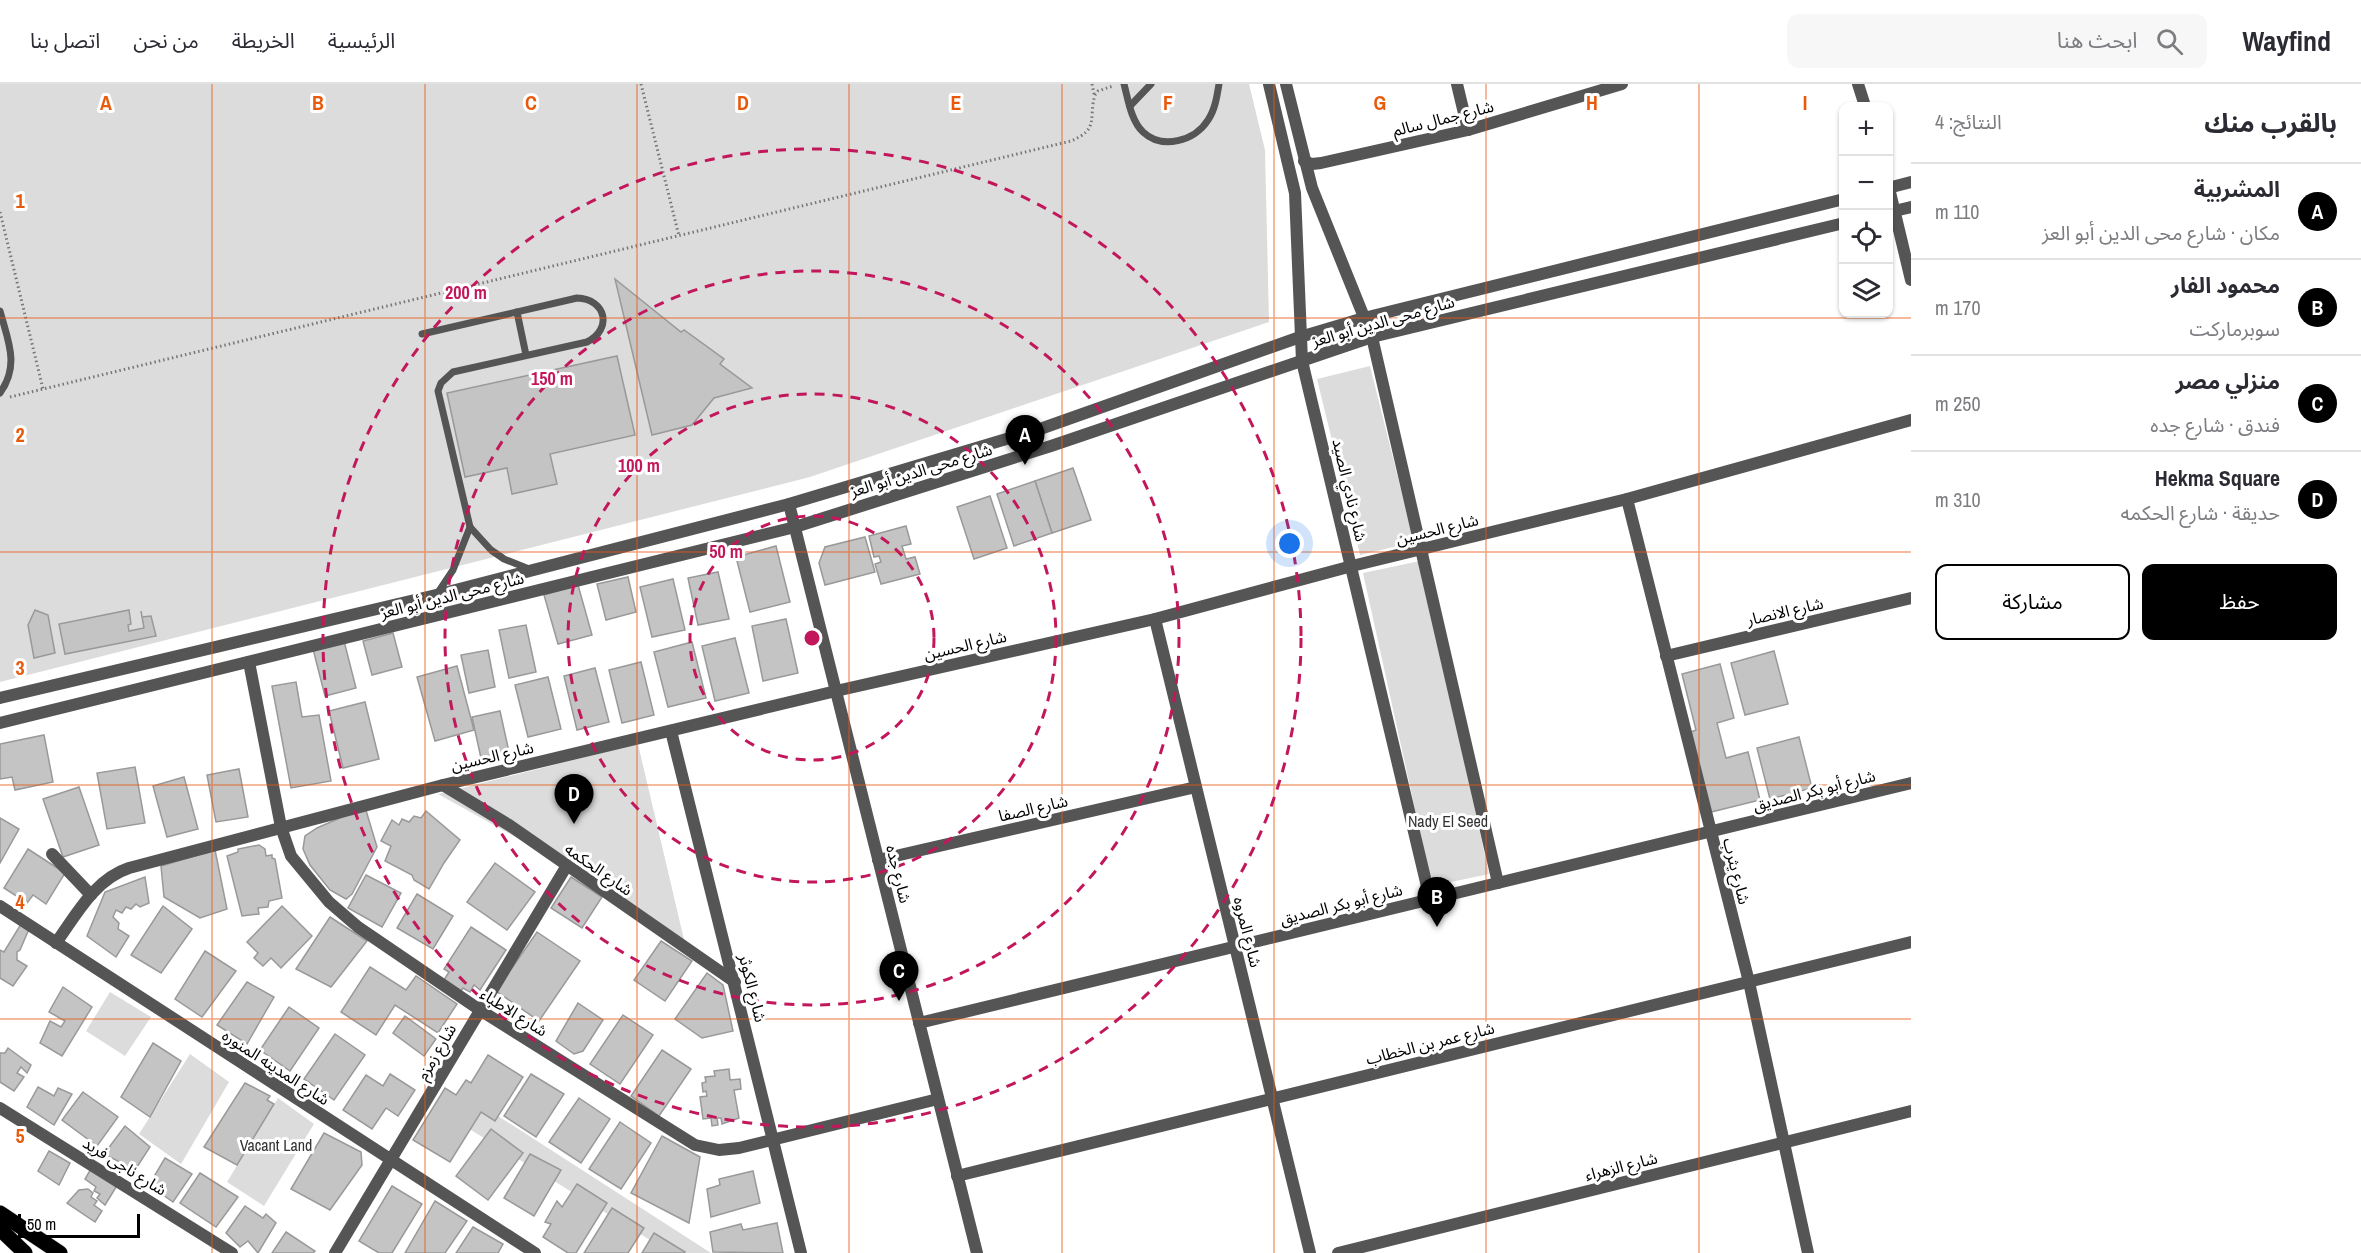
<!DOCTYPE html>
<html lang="ar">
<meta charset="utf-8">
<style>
body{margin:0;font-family:"Archivo Narrow","Noto Sans Arabic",sans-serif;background:#f7f7f7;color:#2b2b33;direction:rtl}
.controls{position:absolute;right:18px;top:18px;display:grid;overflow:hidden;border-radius:12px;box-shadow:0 2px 4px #0004}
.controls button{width:54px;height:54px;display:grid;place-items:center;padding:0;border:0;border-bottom:2px solid #e1e1e2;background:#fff;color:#2b2b33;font:30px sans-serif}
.scale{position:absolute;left:18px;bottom:15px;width:122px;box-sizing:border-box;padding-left:6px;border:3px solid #000;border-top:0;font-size:16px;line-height:21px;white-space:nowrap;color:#000;-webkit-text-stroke:4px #fff;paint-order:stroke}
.you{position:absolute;left:1290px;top:460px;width:21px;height:21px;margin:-15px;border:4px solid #fff;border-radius:50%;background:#1a73e8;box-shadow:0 0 0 9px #1a73e833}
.badge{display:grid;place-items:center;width:39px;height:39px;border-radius:50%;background:#000;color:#fff;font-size:20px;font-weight:700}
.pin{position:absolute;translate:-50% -50px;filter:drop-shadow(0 2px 3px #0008)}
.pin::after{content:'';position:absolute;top:32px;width:21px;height:18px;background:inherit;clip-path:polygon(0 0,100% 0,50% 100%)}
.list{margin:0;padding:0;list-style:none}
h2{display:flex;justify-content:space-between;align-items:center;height:78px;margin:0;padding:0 24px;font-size:26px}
h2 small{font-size:20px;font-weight:400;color:#7c7c81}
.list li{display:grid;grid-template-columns:39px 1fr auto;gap:18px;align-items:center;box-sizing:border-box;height:96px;padding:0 24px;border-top:2px solid #e1e1e2}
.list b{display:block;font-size:22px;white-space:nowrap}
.list p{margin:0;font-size:20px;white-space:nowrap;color:#7c7c81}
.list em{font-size:20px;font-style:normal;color:#7c7c81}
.actions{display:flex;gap:12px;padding:18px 24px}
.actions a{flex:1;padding:14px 0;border:2px solid #000;border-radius:12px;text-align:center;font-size:21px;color:#000}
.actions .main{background:#000;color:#fff}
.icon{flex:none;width:33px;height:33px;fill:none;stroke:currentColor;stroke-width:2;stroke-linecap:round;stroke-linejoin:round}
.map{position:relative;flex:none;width:1911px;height:1169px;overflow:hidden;direction:ltr}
header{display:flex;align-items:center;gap:36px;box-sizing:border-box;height:84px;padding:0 30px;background:#fff;border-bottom:2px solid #e1e1e2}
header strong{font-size:28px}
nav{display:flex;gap:33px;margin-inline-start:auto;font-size:21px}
.search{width:420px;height:54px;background:#f7f7f7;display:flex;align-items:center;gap:15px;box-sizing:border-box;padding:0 21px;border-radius:12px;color:#7c7c81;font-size:22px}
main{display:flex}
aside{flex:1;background:#fff}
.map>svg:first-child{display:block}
.green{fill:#dcdcdc}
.building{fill:#c4c4c4;stroke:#999;stroke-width:1.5}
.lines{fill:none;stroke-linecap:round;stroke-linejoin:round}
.primary-casing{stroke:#dbdbdb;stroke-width:16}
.path{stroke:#777;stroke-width:3;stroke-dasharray:1.5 3;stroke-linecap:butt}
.service{stroke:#555;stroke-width:7}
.minor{stroke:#555;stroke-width:12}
.primary{stroke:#000;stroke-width:15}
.grid{fill:none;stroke:#e8590c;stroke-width:1.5;stroke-opacity:0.55}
.ring{fill:none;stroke:#c2185b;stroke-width:3;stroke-dasharray:10 8}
.labels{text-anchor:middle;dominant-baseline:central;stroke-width:6;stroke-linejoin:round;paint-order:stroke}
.street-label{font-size:16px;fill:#000;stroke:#fff}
.park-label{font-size:16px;fill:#333;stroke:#fff}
.grid-label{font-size:20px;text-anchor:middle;font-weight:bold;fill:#e8590c;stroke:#fff;stroke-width:6;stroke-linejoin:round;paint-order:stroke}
.centre{fill:#c2185b;stroke:#fff;stroke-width:3}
.ring-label{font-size:18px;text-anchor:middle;font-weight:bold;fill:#c2185b;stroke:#fff;stroke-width:6;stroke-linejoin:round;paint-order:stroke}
</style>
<header>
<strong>Wayfind</strong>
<div class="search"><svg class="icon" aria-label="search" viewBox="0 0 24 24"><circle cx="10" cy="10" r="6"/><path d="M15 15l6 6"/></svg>ابحث هنا</div>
<nav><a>الرئيسية</a><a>الخريطة</a><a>من نحن</a><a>اتصل بنا</a></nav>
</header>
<main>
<aside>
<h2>بالقرب منك<small>النتائج: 4</small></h2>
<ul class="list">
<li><span class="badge">A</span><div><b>المشربية</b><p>مكان · شارع محى الدين أبو العز</p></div><em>110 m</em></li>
<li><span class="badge">B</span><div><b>محمود الفار</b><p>سوبرماركت</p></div><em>170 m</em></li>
<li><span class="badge">C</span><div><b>منزلي مصر</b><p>فندق · شارع جده</p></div><em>250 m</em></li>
<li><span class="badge">D</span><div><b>Hekma Square</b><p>حديقة · شارع الحكمه</p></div><em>310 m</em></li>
</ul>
<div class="actions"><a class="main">حفظ</a><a>مشاركة</a></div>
</aside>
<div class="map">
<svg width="1911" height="1169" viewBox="0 0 1911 1169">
<rect width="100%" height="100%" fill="#fff"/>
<!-- green -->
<g class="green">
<polygon points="0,0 1249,0 1265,66 1269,238 810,393 0,598"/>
<polygon points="1370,282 1414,458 1360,471 1317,295"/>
<polygon points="1420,477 1489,790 1432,802 1363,489"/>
<polygon points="638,660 686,864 546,770 438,710"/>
<polygon points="110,908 151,933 125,972 86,947"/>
<polygon points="190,970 229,998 181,1080 139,1050"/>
<polygon points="278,1014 314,1040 264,1122 227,1098"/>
<polygon points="481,1021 711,1169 671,1169 466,1043"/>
</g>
<!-- building -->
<g class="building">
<polygon points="615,195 681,248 684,246 724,275 720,280 752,304 714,314 692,341 652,351"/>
<polygon points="617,272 635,351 550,370 557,400 512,410 507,384 465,393 447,309"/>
<polygon points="1073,384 1091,436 1052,449 1035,397"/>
<polygon points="1035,397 1052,449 1014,462 997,410"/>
<polygon points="990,412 1007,464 974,475 957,423"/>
<polygon points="906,442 911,460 902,462 906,475 915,473 920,490 881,500 875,480 881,478 879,472 874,473 869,452"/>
<polygon points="865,453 875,488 825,501 819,479 825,463"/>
<polygon points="776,462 790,518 750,528 736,473"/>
<polygon points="718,488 729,535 698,541 688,494"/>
<polygon points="628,493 636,528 606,536 597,500"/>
<polygon points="673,495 685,546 652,553 640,503"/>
<polygon points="578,501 592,551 558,560 544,511"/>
<polygon points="35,526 48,531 55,569 34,574 28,541"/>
<polygon points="129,526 131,540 128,541 129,547 144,544 141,527 142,533 151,532 156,552 65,570 59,540"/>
<polygon points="786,535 798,589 763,597 752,542"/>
<polygon points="526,541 536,588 509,594 499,546"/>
<polygon points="393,549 402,583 372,591 363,557"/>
<polygon points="735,554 749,609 715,617 702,562"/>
<polygon points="344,557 356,604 325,612 313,565"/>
<polygon points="692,558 706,614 668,623 654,568"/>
<polygon points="488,566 495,603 469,609 461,571"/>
<polygon points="1774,567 1788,620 1745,631 1731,579"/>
<polygon points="641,578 654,631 622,639 609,586"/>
<polygon points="1720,580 1734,634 1717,639 1726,674 1748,668 1760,716 1711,728 1691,648 1696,646 1682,590"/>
<polygon points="457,582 474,646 435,657 417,593"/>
<polygon points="595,584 609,638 577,646 564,592"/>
<polygon points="548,593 561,645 528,653 515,601"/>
<polygon points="296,598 302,633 319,631 331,697 291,704 272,602"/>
<polygon points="365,618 379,675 343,684 329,627"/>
<polygon points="500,627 509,668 481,674 472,633"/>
<polygon points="44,651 53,698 15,706 12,693 0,695 0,660"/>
<polygon points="1799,653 1812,704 1770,715 1757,664"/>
<polygon points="135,683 145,739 107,745 97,689"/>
<polygon points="239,685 248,733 216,738 207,691"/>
<polygon points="184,693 198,745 167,753 153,702"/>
<polygon points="79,703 99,761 63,773 43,715"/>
<polygon points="365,723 377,763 352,810 346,815 330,806 310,781 303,765 305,752 317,744"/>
<polygon points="426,727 460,756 444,779 429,805 414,796 412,791 385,777 391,762 381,757 392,736 399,741 402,735 409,738 414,732 421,734"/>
<polygon points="0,734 19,745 0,779"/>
<polygon points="259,761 265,765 266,772 272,771 272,774 275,775 282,814 269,817 268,823 258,824 259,830 242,832 227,772 238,768 238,765"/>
<polygon points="28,765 65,789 46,820 33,811 27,819 4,804"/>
<polygon points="215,766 227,825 200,834 164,813 161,782"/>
<polygon points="495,779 535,808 507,846 467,818"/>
<polygon points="366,791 401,809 382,843 348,824"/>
<polygon points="145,793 149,819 140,823 136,820 131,825 126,823 122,829 116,826 113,833 119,839 118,845 129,852 116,873 87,852 105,808"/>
<polygon points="571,793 602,813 582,844 551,824"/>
<polygon points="417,810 453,832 433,865 397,844"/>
<polygon points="163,822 192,845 161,889 131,871"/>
<polygon points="282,822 312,852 281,884 271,874 263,882 254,874 258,869 247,858"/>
<polygon points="330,833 367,857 331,903 296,885"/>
<polygon points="21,840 29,845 20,866 17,868 17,876 27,882 13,902 0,894 0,866 4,868"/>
<polygon points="471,843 506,866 480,906 474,901 470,908 463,904 461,907 444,896 449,888 444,885"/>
<polygon points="537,848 580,877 539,937 496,907"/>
<polygon points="661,857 692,877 665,917 634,896"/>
<polygon points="205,867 236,887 202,933 175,915"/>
<polygon points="370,883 406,906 416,892 457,920 438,949 395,921 376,951 341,928"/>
<polygon points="707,889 723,901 733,947 702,954 675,935"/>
<polygon points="247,898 274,913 247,960 217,941"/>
<polygon points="63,903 92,923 62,972 40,959 50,937 61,943 65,937 49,928"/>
<polygon points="578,919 603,936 583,967 574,970 556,957"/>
<polygon points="289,923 319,944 290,987 260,966"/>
<polygon points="623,931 653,951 620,1000 590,980"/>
<polygon points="405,932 436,955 424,972 393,949"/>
<polygon points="335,950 365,971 334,1016 304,995"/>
<polygon points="153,959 181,977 150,1033 121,1013"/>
<polygon points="8,964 31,981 27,989 21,983 17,989 24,993 14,1007 0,998 0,969 5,969"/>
<polygon points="662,966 691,985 659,1032 631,1012"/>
<polygon points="488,971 523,993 495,1037 481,1028 450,1078 413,1056 445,1004 456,1011 466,996 471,999"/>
<polygon points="729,985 730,996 740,995 741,1005 734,1006 739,1034 722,1040 721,1034 717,1034 718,1041 712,1042 711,1034 703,1035 700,1013 707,1012 706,1007 703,1008 702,999 706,998 705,993 715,992 714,987"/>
<polygon points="390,990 415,1006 398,1032 386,1024 372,1045 343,1026 366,991 383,1002"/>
<polygon points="531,990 564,1010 536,1053 504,1032"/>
<polygon points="245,999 270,1012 267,1016 274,1020 237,1081 204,1063"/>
<polygon points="38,1003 54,1012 58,1004 72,1010 54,1041 27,1023"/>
<polygon points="83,1008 118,1033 97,1062 62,1036"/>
<polygon points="579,1014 610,1035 581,1079 549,1058"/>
<polygon points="620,1038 651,1059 621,1105 589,1085"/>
<polygon points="125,1042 150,1063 135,1086 104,1070"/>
<polygon points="491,1045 523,1069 488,1116 456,1092"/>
<polygon points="324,1049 361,1068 362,1081 330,1126 291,1105"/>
<polygon points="662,1052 700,1073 689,1139 631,1109"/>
<polygon points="49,1067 70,1079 59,1101 38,1087"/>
<polygon points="530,1070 561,1086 534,1132 504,1114"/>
<polygon points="165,1074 192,1090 173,1118 149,1101"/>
<polygon points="92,1083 118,1100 105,1121 97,1114 100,1110 94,1107 96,1103 85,1095"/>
<polygon points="753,1087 760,1119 711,1133 707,1105 720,1101 719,1095"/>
<polygon points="200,1089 238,1113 216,1143 180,1119"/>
<polygon points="577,1100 607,1119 576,1169 568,1169 543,1153 551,1140 545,1138 557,1117 562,1123"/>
<polygon points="392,1102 422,1120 392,1169 379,1169 359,1157"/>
<polygon points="88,1105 93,1109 91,1113 97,1117 94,1121 102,1127 95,1138 67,1119 79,1106"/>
<polygon points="435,1117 467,1137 445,1169 405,1169"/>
<polygon points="245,1122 263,1134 266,1130 276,1139 258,1169 248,1157 240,1163 226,1149"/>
<polygon points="612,1124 644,1144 628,1169 584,1169"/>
<polygon points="777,1139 783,1169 713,1168 710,1148 741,1140 743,1146"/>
<polygon points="473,1143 503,1160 498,1169 456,1169"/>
<polygon points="286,1148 315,1167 313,1169 272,1169"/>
<polygon points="654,1149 685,1168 684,1169 642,1169"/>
</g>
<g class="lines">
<!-- primary casing -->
<g class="primary-casing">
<g id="primary">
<polyline points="0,1129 60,1169"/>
<polyline points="0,1145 25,1169"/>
</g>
</g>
<!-- path -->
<g class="path">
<polyline points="641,0 679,152"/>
<polyline points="1092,0 1094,10"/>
<polyline points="0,128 43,305"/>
<path d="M10,313L1071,57C1100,45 1088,34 1095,11L1098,7L1113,2"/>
</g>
<!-- service -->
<g class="service">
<path d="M1124,0C1128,15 1131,37 1143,48C1162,66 1195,57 1208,36C1215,26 1217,12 1219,0"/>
<polyline points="1130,22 1151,0"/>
<path d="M0,227C8,257 20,281 0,309"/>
<polyline points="517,228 526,271"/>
<path d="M422,250L577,214C606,215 613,245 587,258L453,288L441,299L438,307L470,443L491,466L504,475L529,485"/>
<polyline points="437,510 453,486 470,443"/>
</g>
<!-- minor -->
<g class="minor">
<polyline points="1269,0 1295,109 1302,277 1430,815"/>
<polyline points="1286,0 1312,104 1372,253 1498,799"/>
<polyline points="1457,0 1468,46"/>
<polyline points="1858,0 1865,22"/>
<polyline points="1304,77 1312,80 1321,79 1468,46 1622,0"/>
<polyline points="1888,100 1911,196"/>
<polyline points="1888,104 1911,98"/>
<polyline points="1890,128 1911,123"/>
<polyline points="1627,415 1749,898 1808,1169"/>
<polyline points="789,420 977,1169"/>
<polyline points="1155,535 1310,1169"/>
<polyline points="1666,572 1911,514"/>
<polyline points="249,578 281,743 291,772 329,818 358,843 480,926 695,1061 719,1066 739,1064 938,1015"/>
<polyline points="0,614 436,511 789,420 1040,345 1300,253 1364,234 1844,115"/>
<polyline points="0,639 795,443 1051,362 1372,253 1844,139"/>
<polyline points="671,647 801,1169"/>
<polyline points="443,701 509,741 735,898"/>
<polyline points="52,770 91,811"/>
<polyline points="878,776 1196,703"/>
<polyline points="0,822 535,1169"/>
<path d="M56,859C76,831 95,795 129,784L443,701L836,607L1155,535L1352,482L1627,415L1911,336"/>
<polyline points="919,939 1911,699"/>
<polyline points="0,1024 232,1169"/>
<polyline points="957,1092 1911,858"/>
<polyline points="335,1169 566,783"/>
<polyline points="1338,1169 1911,1027"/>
</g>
<!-- primary -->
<use href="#primary" class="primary"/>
</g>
<!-- grid -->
<path class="grid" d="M212,0V1169M425,0V1169M637,0V1169M849,0V1169M1062,0V1169M1274,0V1169M1486,0V1169M1699,0V1169M0,234H1911M0,468H1911M0,701H1911M0,935H1911"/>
<!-- distance rings -->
<g class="ring">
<circle cx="812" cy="554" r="122"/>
<circle cx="812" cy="554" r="244"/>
<circle cx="812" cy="554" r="367"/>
<circle cx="812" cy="554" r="489"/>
</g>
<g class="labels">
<!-- street labels -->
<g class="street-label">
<text transform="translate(1443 34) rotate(-14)">شارع جمال سالم</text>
<text transform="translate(1383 237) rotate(-16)">شارع محى الدين أبو العز</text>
<text transform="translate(921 386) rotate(-17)">شارع محى الدين أبو العز</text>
<text transform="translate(1350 406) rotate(77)">شارع نادي الصيد</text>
<text transform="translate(1437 445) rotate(-14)">شارع الحسين</text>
<text transform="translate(452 511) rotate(-14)">شارع محى الدين أبو العز</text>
<text transform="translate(1785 527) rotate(-13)">شارع الانصار</text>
<text transform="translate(965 561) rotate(-13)">شارع الحسين</text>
<text transform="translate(492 672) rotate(-13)">شارع الحسين</text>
<text transform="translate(1814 706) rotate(-14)">شارع أبو بكر الصديق</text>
<text transform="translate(1033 724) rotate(-13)">شارع الصفا</text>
<text transform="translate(599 785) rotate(35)">شارع الحكمه</text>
<text transform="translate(1737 787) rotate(76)">شارع يثرب</text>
<text transform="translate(899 790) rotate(76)">شارع جده</text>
<text transform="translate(1341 820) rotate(-14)">شارع أبو بكر الصديق</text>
<text transform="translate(1248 848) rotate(76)">شارع المروه</text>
<text transform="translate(753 904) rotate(76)">شارع الكوثر</text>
<text transform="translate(514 928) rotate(32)">شارع الاطباء</text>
<text transform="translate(1430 959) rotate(-14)">شارع عمر بن الخطاب</text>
<text transform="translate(436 968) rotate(-60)">شارع زمزم</text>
<text transform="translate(276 983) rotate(33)">شارع المدينه المنوره</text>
<text transform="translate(125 1082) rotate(32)">شارع ناجى فريد</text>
<text transform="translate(1621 1082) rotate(-14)">شارع الزهراء</text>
</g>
<!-- park labels -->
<g class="park-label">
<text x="1448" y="737">Nady El Seed</text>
<text x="276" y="1061">Vacant Land</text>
</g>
</g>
<g class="grid-label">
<text x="106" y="26">A</text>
<text x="318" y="26">B</text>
<text x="531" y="26">C</text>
<text x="743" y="26">D</text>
<text x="956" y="26">E</text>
<text x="1168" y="26">F</text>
<text x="1380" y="26">G</text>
<text x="1592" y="26">H</text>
<text x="1805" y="26">I</text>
<text x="20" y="124">1</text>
<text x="20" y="358">2</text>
<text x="20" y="591">3</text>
<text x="20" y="825">4</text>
<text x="20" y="1059">5</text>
</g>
<circle cx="812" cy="554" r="9" class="centre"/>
<g class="ring-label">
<text x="466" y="215">200 m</text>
<text x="552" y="301">150 m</text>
<text x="639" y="388">100 m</text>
<text x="726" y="474">50 m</text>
</g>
</svg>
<div class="controls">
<button>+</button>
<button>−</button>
<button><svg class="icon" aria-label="locate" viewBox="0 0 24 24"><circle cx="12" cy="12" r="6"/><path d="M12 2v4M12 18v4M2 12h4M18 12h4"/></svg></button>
<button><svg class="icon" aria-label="layers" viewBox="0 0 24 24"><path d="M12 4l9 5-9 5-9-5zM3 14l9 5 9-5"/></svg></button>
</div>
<div class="scale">50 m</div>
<div class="you"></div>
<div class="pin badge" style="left:1025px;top:381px">A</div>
<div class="pin badge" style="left:1437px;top:843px">B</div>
<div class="pin badge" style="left:899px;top:917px">C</div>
<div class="pin badge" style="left:574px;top:740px">D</div>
</div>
</main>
